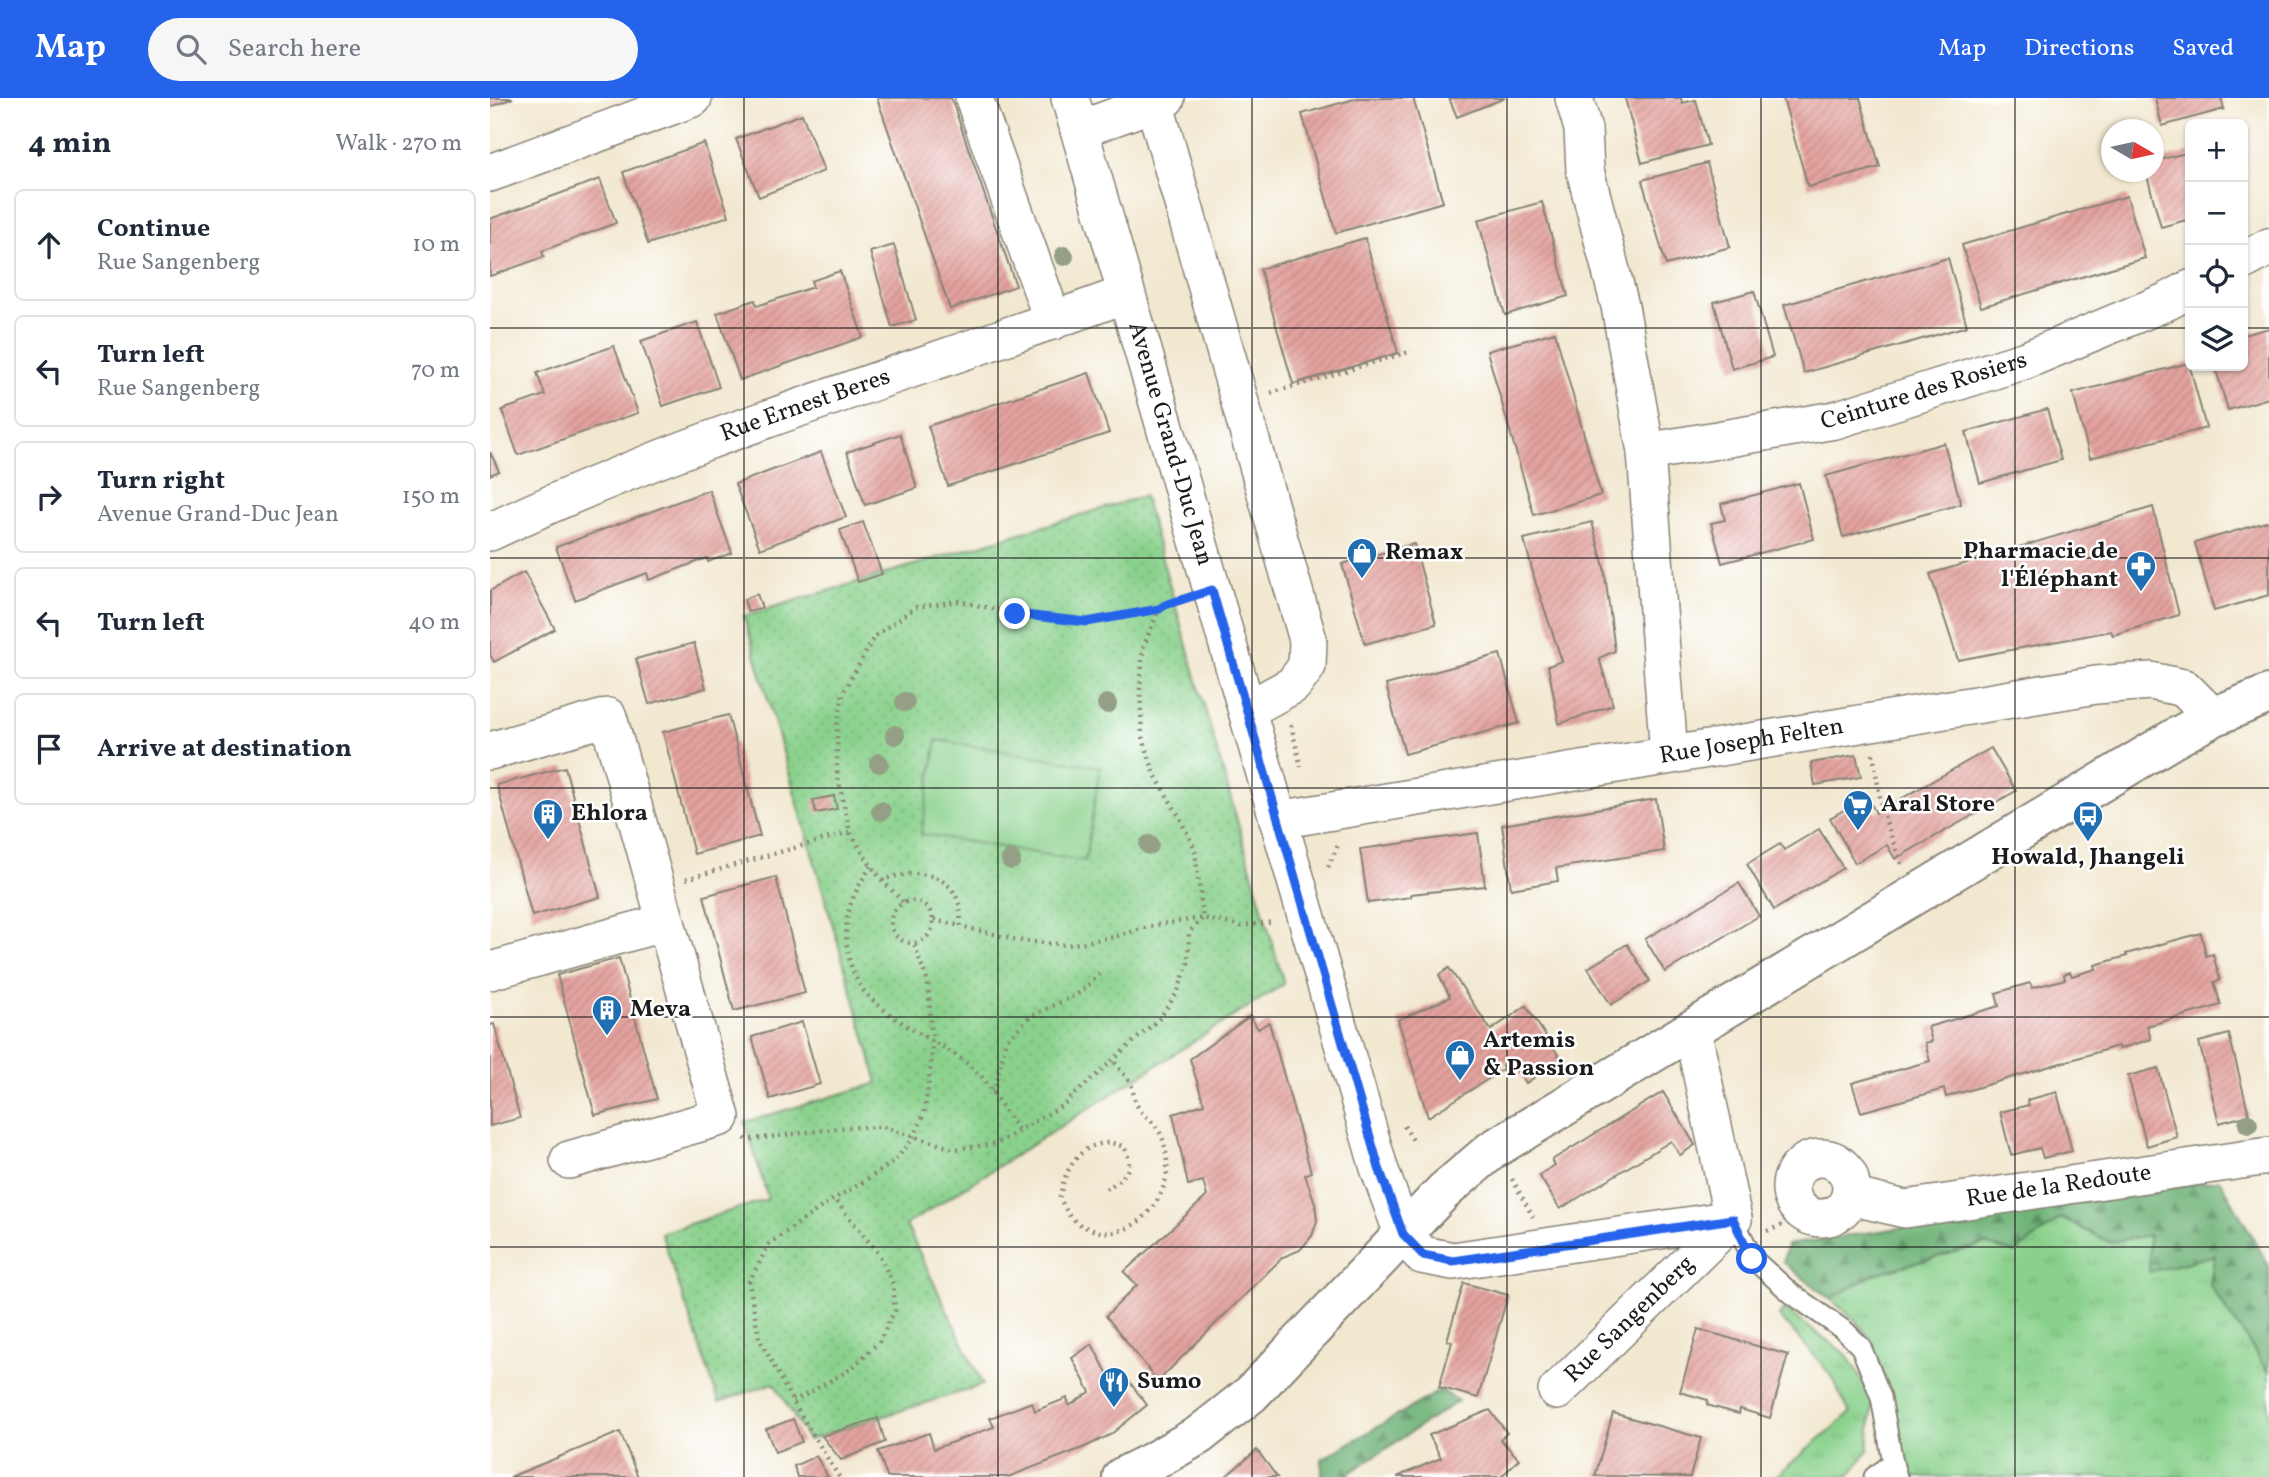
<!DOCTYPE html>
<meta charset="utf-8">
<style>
body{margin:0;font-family:Vollkorn,serif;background:#f6f6f7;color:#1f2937}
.controls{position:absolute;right:21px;top:21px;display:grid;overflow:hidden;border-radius:10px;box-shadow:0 2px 5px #0004}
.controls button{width:63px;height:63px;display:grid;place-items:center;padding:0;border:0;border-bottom:2px solid #e0e1e3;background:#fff;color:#1f2937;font:35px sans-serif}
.compass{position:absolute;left:1611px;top:21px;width:63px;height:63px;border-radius:50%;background:#fff;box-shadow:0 2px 5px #0004;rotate:99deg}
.stop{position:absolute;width:21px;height:21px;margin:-16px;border:5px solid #2563eb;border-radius:50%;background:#fff}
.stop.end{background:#2563eb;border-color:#fff;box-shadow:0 2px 7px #0008}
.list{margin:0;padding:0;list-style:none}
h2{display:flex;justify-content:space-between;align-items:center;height:91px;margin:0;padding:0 28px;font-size:30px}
h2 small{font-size:23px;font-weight:400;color:#747a83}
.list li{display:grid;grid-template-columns:46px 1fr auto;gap:21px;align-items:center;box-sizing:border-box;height:112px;margin:0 14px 14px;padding:0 14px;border:2px solid #e0e1e3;border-radius:10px}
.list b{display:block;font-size:26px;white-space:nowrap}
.list p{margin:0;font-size:23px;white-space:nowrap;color:#747a83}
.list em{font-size:23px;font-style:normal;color:#747a83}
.icon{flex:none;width:38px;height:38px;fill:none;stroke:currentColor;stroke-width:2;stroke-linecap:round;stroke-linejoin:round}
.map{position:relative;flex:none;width:1779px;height:1379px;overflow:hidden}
header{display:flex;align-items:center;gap:42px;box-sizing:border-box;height:98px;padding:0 35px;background:#2563eb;color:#fff}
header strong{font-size:33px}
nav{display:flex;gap:38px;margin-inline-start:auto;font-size:24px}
.search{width:490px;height:63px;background:#f6f6f7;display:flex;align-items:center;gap:18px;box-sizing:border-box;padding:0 24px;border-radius:38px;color:#747a83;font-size:26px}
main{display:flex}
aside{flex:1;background:#fff}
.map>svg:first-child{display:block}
.grass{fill:url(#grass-tufts);stroke:#537654;stroke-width:2}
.forest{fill:url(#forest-firs);stroke:#46684a;stroke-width:2}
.park{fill:url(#park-dots);stroke:#537654;stroke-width:2}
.pitch{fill:#8ad18c;stroke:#537654;stroke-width:2}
.building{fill:url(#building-hatch)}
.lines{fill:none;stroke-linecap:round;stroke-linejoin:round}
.lane-casing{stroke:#878276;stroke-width:23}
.street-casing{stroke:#878276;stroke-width:40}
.primary-casing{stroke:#878276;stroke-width:42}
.path{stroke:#878276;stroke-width:4.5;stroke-dasharray:2 5;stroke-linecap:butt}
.lane{stroke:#fff;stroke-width:19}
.street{stroke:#fff;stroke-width:37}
.primary{stroke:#fff;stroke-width:38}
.tree{fill:#949f86}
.route{stroke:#2563eb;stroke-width:9}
.grid{fill:none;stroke:#1c1c1c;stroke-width:2;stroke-opacity:0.55}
.labels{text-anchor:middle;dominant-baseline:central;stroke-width:5;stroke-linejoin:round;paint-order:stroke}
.street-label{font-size:24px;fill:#1c1c1c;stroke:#fff}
.poi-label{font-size:24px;font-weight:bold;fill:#1c1c1c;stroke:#fff;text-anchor:start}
</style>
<header>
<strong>Map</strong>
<div class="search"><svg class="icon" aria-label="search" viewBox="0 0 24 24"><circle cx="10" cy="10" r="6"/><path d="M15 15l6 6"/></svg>Search here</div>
<nav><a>Map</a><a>Directions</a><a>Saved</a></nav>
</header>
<main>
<aside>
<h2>4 min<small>Walk · 270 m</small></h2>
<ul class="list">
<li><svg class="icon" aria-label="ahead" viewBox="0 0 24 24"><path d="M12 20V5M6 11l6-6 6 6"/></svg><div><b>Continue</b><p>Rue Sangenberg</p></div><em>10 m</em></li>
<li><svg class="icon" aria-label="left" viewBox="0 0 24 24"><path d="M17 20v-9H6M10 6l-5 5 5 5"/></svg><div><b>Turn left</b><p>Rue Sangenberg</p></div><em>70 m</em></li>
<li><svg class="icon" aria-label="right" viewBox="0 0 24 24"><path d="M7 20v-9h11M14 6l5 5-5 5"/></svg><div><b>Turn right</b><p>Avenue Grand-Duc Jean</p></div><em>150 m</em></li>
<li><svg class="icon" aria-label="left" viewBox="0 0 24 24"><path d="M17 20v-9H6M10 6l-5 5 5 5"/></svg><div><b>Turn left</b></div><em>40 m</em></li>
<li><svg class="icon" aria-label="arrive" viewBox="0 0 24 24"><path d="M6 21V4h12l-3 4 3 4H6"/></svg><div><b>Arrive at destination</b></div></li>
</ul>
</aside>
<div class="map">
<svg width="1779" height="1379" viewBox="0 0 1779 1379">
<defs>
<pattern id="grass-tufts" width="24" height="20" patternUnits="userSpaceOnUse" patternTransform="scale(1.75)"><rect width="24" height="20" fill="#8ad18c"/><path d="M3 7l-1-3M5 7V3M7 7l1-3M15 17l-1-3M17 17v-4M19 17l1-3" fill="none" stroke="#76b378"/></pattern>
<pattern id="forest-firs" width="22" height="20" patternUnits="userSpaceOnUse" patternTransform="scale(1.75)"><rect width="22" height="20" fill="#6fb378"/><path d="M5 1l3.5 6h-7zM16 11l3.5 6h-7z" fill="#5a9162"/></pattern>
<pattern id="park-dots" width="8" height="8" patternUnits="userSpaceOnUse" patternTransform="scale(1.75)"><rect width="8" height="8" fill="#8ad18c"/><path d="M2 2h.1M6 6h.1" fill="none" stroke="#76b378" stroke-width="1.8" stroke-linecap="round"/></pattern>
<pattern id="building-hatch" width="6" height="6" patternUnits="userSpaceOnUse" patternTransform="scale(1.75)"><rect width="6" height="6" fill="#e3a29d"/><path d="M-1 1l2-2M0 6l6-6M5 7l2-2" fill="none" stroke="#c28b87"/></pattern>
</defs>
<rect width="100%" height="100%" fill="#fff"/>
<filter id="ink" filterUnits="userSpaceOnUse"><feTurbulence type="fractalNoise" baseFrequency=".0143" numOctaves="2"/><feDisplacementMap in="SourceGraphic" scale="14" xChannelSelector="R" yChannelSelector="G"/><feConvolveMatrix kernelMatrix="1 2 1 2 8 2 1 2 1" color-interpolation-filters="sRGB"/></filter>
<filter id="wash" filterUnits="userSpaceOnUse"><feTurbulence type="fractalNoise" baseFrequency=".00686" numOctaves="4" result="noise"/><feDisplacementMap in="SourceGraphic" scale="28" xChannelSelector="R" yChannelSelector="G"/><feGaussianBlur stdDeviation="1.57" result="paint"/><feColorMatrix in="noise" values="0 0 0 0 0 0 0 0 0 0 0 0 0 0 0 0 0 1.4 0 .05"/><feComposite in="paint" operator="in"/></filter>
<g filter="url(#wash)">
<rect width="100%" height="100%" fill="#f2e8d0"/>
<!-- grass -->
<g class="grass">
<polygon points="1571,1120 1619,1144 1659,1137 1659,1174 1725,1157 1720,1187 1779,1275 1779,1379 1422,1379 1414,1357 1400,1296 1381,1241 1364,1221 1340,1201 1384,1176 1495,1146 1525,1154"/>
<polygon points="1294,1211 1357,1257 1383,1300 1378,1353 1358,1379 1285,1379 1360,1315 1341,1278 1325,1258 1289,1218"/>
</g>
<!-- forest -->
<g class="forest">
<polygon points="1730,1082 1779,1168 1779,1275 1720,1187 1725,1157 1659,1174 1659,1137 1619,1144 1571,1120 1525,1155 1495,1146 1384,1176 1340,1201 1293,1164 1297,1147"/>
<polygon points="951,1292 968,1303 858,1376 860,1379 832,1379 832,1361"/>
</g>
<!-- park -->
<polygon class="park" points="654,398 794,886 416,1127 493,1287 318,1342 284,1285 229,1304 171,1135 278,1101 255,1024 388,985 254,518"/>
<!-- pitch -->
<polygon class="pitch" points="447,642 610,669 595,763 431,736"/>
<g id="blocks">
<!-- building -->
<g class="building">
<polygon points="0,0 23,0 0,9"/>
<polygon points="387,0 461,0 526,188 460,211"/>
<polygon points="868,0 923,0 953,104 846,135 812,16"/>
<polygon points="959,0 1015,0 967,19"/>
<polygon points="1135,0 1191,0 1192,5 1206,2 1218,47 1152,65"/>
<polygon points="1293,0 1370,0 1390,69 1318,89"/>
<polygon points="1665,0 1731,0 1734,11 1672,28"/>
<polygon points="312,16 334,73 269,99 246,41"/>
<polygon points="214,45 239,118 158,146 133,74"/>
<polygon points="1700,54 1700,121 1671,129 1656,74 1664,74 1664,63"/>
<polygon points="1217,65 1240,149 1176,167 1152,82"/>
<polygon points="110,81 126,125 52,153 54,159 0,178 0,121"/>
<polygon points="1637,98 1655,160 1491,209 1472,147"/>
<polygon points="1052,104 1078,198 1015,217 988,122"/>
<polygon points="875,140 908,255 803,286 770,171"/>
<polygon points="404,147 426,222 402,229 380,154"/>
<polygon points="1458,160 1477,228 1314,275 1294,207"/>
<polygon points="350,173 373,239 250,282 227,215 265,202 267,208 323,189 321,183"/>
<polygon points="1264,193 1283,259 1242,271 1224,204"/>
<polygon points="207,224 229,289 173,308 151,243"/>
<polygon points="1779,230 1779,300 1738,312 1725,268 1753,268 1753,237"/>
<polygon points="1065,234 1111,397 1044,417 997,253"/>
<polygon points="124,248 148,315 28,357 12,312 55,297 47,275"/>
<polygon points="1699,265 1716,330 1600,360 1583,295"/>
<polygon points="599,275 619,335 458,388 438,328"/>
<polygon points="1557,311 1571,362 1490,385 1476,334"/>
<polygon points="410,336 427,390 375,407 357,354"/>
<polygon points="1454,345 1471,406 1353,439 1336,378"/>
<polygon points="0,354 9,373 0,377"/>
<polygon points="331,354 356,419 270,451 245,386"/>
<polygon points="1309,385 1324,441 1232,465 1221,425 1235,422 1231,406"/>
<polygon points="219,392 242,455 218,464 217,460 159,482 157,475 85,502 66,449"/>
<polygon points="1663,409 1689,517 1623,537 1621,533 1468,562 1440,476"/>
<polygon points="1779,423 1779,497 1724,513 1705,445"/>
<polygon points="373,424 392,476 368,484 350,432"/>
<polygon points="1102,424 1114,469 1125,553 1109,560 1123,607 1069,626 1058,568 1072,563 1046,486 1034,441"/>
<polygon points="924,446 946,526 875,546 852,466"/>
<polygon points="34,474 65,531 4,564 0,557 0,493"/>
<polygon points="267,496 272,510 258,514 254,501"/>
<polygon points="204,545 216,590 159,606 146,561"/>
<polygon points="1010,556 1029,625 915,656 896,587"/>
<polygon points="238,617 270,738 204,756 173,634"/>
<polygon points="1501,650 1526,693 1405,761 1397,747 1365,765 1340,720 1377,699 1386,715"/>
<polygon points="1366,657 1371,679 1325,687 1321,665"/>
<polygon points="75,669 110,799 42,818 7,687"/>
<polygon points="344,698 347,711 326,715 323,702"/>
<polygon points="1166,701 1174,753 1066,770 1068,783 1021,791 1012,727"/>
<polygon points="1329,731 1353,770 1284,812 1257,766 1290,746 1294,752"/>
<polygon points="988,735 995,788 921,796 921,799 878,805 870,751"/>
<polygon points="286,779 315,895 244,913 214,798"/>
<polygon points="1249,785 1269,818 1175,874 1155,841"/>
<polygon points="1711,835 1716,858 1723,856 1730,882 1724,884 1731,907 1657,928 1661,941 1629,951 1628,948 1456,999 1454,991 1371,1014 1362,985 1440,963 1435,945 1442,943 1438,929 1509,908 1506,895 1540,885 1542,890 1575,881 1574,876 1580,874 1582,878 1606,871 1605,867 1637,858 1636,856"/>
<polygon points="1137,846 1160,883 1121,907 1098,870"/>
<polygon points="129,860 167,1001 105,1017 67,877"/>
<polygon points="959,870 1001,932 1036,908 1071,961 1036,985 1020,962 1012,968 1014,971 938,1019 908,922 960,899 949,877"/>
<polygon points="760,918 768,931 779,924 821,1074 815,1077 825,1105 827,1123 822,1138 810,1152 793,1159 668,1283 616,1218 647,1187 634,1174 717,1098 713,1083 698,1087 683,1016 714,1006 700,961"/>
<polygon points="312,924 330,986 280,1001 262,939"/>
<polygon points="4,926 30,1020 0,1028 0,927"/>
<polygon points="1739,936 1759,1017 1729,1025 1709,944"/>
<polygon points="1668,970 1687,1039 1657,1048 1638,978"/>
<polygon points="1173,994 1205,1047 1190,1057 1181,1043 1070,1111 1049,1077 1065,1067 1062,1062"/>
<polygon points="1567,994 1582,1053 1553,1060 1550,1050 1521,1057 1510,1014 1539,1007 1537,1002"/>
<polygon points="974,1185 1018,1197 988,1300 949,1289 962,1244 957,1242"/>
<polygon points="1208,1231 1298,1257 1280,1320 1250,1311 1249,1316 1217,1307 1218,1302 1190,1294"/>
<polygon points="602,1246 623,1286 635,1278 657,1307 620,1337 595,1349 518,1379 397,1379 388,1353 439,1335 444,1351 504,1329 500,1320 542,1304 545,1313 577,1300 579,1308 600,1294 582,1260"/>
<polygon points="1000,1312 1017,1335 1010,1341 1029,1361 1011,1379 907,1379 951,1360 939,1337"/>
<polygon points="1123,1315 1211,1340 1200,1379 1105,1378"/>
<polygon points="388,1320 395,1344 351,1362 332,1338"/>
<polygon points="303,1321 312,1344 285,1354 276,1331"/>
<polygon points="130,1334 148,1379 20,1379"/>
<polygon points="767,1352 787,1379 735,1379"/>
<polygon points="326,1358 338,1379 307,1379 304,1368"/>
</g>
</g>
</g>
<g filter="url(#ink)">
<use href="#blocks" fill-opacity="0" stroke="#878276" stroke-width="2"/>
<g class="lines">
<!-- lane casing -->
<g class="lane-casing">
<g id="lane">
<polyline points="1243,1121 1263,1161 1302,1196 1355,1233 1371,1249 1391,1299 1403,1365"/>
<polyline points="1384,1379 1403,1365 1407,1379"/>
</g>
</g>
<!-- street casing -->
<g class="street-casing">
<g id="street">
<polyline points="484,0 563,223"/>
<path id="s1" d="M580,0L889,1070L913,1136L932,1157L963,1163L1243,1121L1202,931"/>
<polyline points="1084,0 1093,31 1095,72 1130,208 1156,354 1179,657"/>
<polyline points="664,4 818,542 817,568 803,587 757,612"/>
<polyline points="589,32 676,0"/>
<polyline points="0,75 203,0"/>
<polyline points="1753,163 1779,149"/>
<path id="s2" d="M1156,354L1345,322L1536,262L1678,203L1700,191"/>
<path id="s3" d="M0,434C205,336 424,274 636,196"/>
<polyline points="0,653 118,619 231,1019 79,1062"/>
<path id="s4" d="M788,722L1606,587L1661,583L1694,590L1723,619"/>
<polyline points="0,873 176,824"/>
<circle cx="1331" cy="1090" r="30"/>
<path id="s5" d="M1360,1098L1415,1111L1779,1058"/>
<path id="s6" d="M1067,1293L1243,1121"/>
</g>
</g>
<!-- primary casing -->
<g class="primary-casing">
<polyline id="primary" points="632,1379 662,1364 709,1337 761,1296 954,1093 1002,1052 1683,641 1723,619 1779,596"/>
</g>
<!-- path -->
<g class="path">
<polyline points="781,295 922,253"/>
<polyline points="690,502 669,511 653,550 650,590 652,638 665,677 691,722 705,752 713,820"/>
<path d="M669,511L597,524L525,516L469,503L426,509L385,538L353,595L347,629V675L360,734L381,768L392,782C420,772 459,771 469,806C471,812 470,821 471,828L532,843L578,847L624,839L665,827L713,820L751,828L783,824"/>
<polyline points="801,627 811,669"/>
<polyline points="1383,656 1392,712 1411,766"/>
<path d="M381,768C376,777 369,786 365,796C351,824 354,862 371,889C380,903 406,921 420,930C449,948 486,963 503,995L517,941L541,918L590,895L613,873"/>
<polyline points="838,769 849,745"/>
<polyline points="196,781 360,734"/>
<polyline points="392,782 413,804"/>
<circle cx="422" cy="824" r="21"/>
<polyline points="444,822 471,828"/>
<polyline points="503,995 529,1033"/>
<polyline points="914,1028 923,1042"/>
<polyline points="255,1040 257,1042 358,1029 393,1029 464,1051 506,1046 573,1007 670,920 688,893 698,865 699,834 712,821"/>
<polyline points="1022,1081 1043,1119"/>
<path d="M616,1091C634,1080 646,1071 634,1049C629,1047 624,1045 619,1045C593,1045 578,1066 572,1089C572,1091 570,1097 570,1099C571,1103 575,1110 577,1114C584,1124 591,1128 603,1132C642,1145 680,1102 677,1064C676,1047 672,1032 659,1021C655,1017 651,1014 648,1009C644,1002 644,997 642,989C639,980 629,972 624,963"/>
<polyline points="1277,1133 1319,1117"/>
<polyline points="303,1304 361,1271 389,1244 405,1212 403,1186 389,1156 344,1101"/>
<polyline points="349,1379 303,1304 269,1240 259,1184 279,1146 337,1105 370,1086 406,1062 424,1039 434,1017 441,967 442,942 438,885 424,845"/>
</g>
<!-- lane -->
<use href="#lane" class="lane"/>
<!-- street -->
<use href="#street" class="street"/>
<!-- primary -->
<use href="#primary" class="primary"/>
</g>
<!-- trees -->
<g class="tree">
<circle cx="574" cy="158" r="10"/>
<circle cx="415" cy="604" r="10"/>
<circle cx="617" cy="606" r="10"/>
<circle cx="405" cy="637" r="10"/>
<circle cx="389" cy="665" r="10"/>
<circle cx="391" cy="713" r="10"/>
<circle cx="659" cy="747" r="10"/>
<circle cx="521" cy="762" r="10"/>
<circle cx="1758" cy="1026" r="10"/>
</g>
</g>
<g class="lines" filter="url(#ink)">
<!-- route -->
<polyline class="route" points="525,516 597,524 669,511 675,507 722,492 889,1070 913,1136 933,1157 963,1163 1243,1121 1262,1161"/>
</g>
<!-- grid -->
<path class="grid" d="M254,0V1379M508,0V1379M762,0V1379M1017,0V1379M1271,0V1379M1525,0V1379M0,230H1700M1753,230H1779M0,460H1779M0,690H1779M0,919H1779M0,1149H1779"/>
<!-- icons -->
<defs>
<g id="shop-pin" transform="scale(1.575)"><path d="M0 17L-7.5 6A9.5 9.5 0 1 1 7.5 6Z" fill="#1f6fb2" stroke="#fff"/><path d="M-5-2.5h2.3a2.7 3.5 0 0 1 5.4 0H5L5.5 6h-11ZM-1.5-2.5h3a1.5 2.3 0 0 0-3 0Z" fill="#fff"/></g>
<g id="pharmacy-pin" transform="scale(1.575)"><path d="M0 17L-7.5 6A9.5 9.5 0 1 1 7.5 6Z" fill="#1f6fb2" stroke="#fff"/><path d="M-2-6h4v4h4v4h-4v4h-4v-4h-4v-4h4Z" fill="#fff"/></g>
<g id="supermarket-pin" transform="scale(1.575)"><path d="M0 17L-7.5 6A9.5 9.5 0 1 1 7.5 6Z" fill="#1f6fb2" stroke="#fff"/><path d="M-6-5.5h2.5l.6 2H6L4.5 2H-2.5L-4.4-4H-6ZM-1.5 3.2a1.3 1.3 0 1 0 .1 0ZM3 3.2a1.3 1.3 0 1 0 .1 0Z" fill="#fff"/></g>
<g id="building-pin" transform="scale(1.575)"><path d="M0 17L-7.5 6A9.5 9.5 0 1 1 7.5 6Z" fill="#1f6fb2" stroke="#fff"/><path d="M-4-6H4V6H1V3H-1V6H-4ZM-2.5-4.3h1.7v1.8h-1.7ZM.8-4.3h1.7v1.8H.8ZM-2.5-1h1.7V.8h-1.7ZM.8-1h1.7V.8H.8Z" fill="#fff"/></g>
<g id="bus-pin" transform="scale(1.575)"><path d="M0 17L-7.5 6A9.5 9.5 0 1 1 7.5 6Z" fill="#1f6fb2" stroke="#fff"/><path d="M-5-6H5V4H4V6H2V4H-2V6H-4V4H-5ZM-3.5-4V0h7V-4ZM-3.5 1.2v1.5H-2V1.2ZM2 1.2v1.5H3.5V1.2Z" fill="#fff"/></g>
<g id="restaurant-pin" transform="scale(1.575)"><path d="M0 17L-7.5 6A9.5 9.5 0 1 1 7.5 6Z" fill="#1f6fb2" stroke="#fff"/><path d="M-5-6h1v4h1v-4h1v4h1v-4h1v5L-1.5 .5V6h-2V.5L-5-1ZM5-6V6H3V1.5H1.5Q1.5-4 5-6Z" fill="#fff"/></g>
</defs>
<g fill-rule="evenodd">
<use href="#shop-pin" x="872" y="455"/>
<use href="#pharmacy-pin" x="1651" y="468"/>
<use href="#supermarket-pin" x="1368" y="707"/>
<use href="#building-pin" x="58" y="716"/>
<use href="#bus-pin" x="1598" y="718"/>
<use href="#building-pin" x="117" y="912"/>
<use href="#shop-pin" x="970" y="957"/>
<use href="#restaurant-pin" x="624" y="1284"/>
</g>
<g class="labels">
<!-- street labels -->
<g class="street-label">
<text stroke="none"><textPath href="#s2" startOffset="285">Ceinture des Rosiers</textPath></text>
<text stroke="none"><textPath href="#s3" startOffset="340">Rue Ernest Beres</textPath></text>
<text stroke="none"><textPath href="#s1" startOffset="360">Avenue Grand-Duc Jean</textPath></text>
<text stroke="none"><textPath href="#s4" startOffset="480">Rue Joseph Felten</textPath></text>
<text stroke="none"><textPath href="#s5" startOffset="212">Rue de la Redoute</textPath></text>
<text stroke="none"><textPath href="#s6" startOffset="102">Rue Sangenberg</textPath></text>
</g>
<!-- poi labels -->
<g class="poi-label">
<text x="1628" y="454" text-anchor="end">Pharmacie de<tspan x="1628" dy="28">l'Éléphant</tspan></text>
<text x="895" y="455">Remax</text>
<text x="1391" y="707">Aral Store</text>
<text x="81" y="716">Ehlora</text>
<text x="1598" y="760" text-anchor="middle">Howald, Jhangeli</text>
<text x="140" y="912">Meva</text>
<text x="993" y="943">Artemis<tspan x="993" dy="28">&amp; Passion</tspan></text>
<text x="647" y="1284">Sumo</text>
</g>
</g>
</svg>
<div class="controls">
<button>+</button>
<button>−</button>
<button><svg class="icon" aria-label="locate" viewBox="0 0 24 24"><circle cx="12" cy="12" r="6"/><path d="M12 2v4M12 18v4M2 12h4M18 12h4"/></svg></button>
<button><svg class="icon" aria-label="layers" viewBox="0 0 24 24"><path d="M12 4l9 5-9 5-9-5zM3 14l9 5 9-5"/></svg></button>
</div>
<svg class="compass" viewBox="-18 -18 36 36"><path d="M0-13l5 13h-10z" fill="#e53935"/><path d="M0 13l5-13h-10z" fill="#747a83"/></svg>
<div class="stop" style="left:1262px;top:1161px"></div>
<div class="stop end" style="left:525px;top:516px"></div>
</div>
</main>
